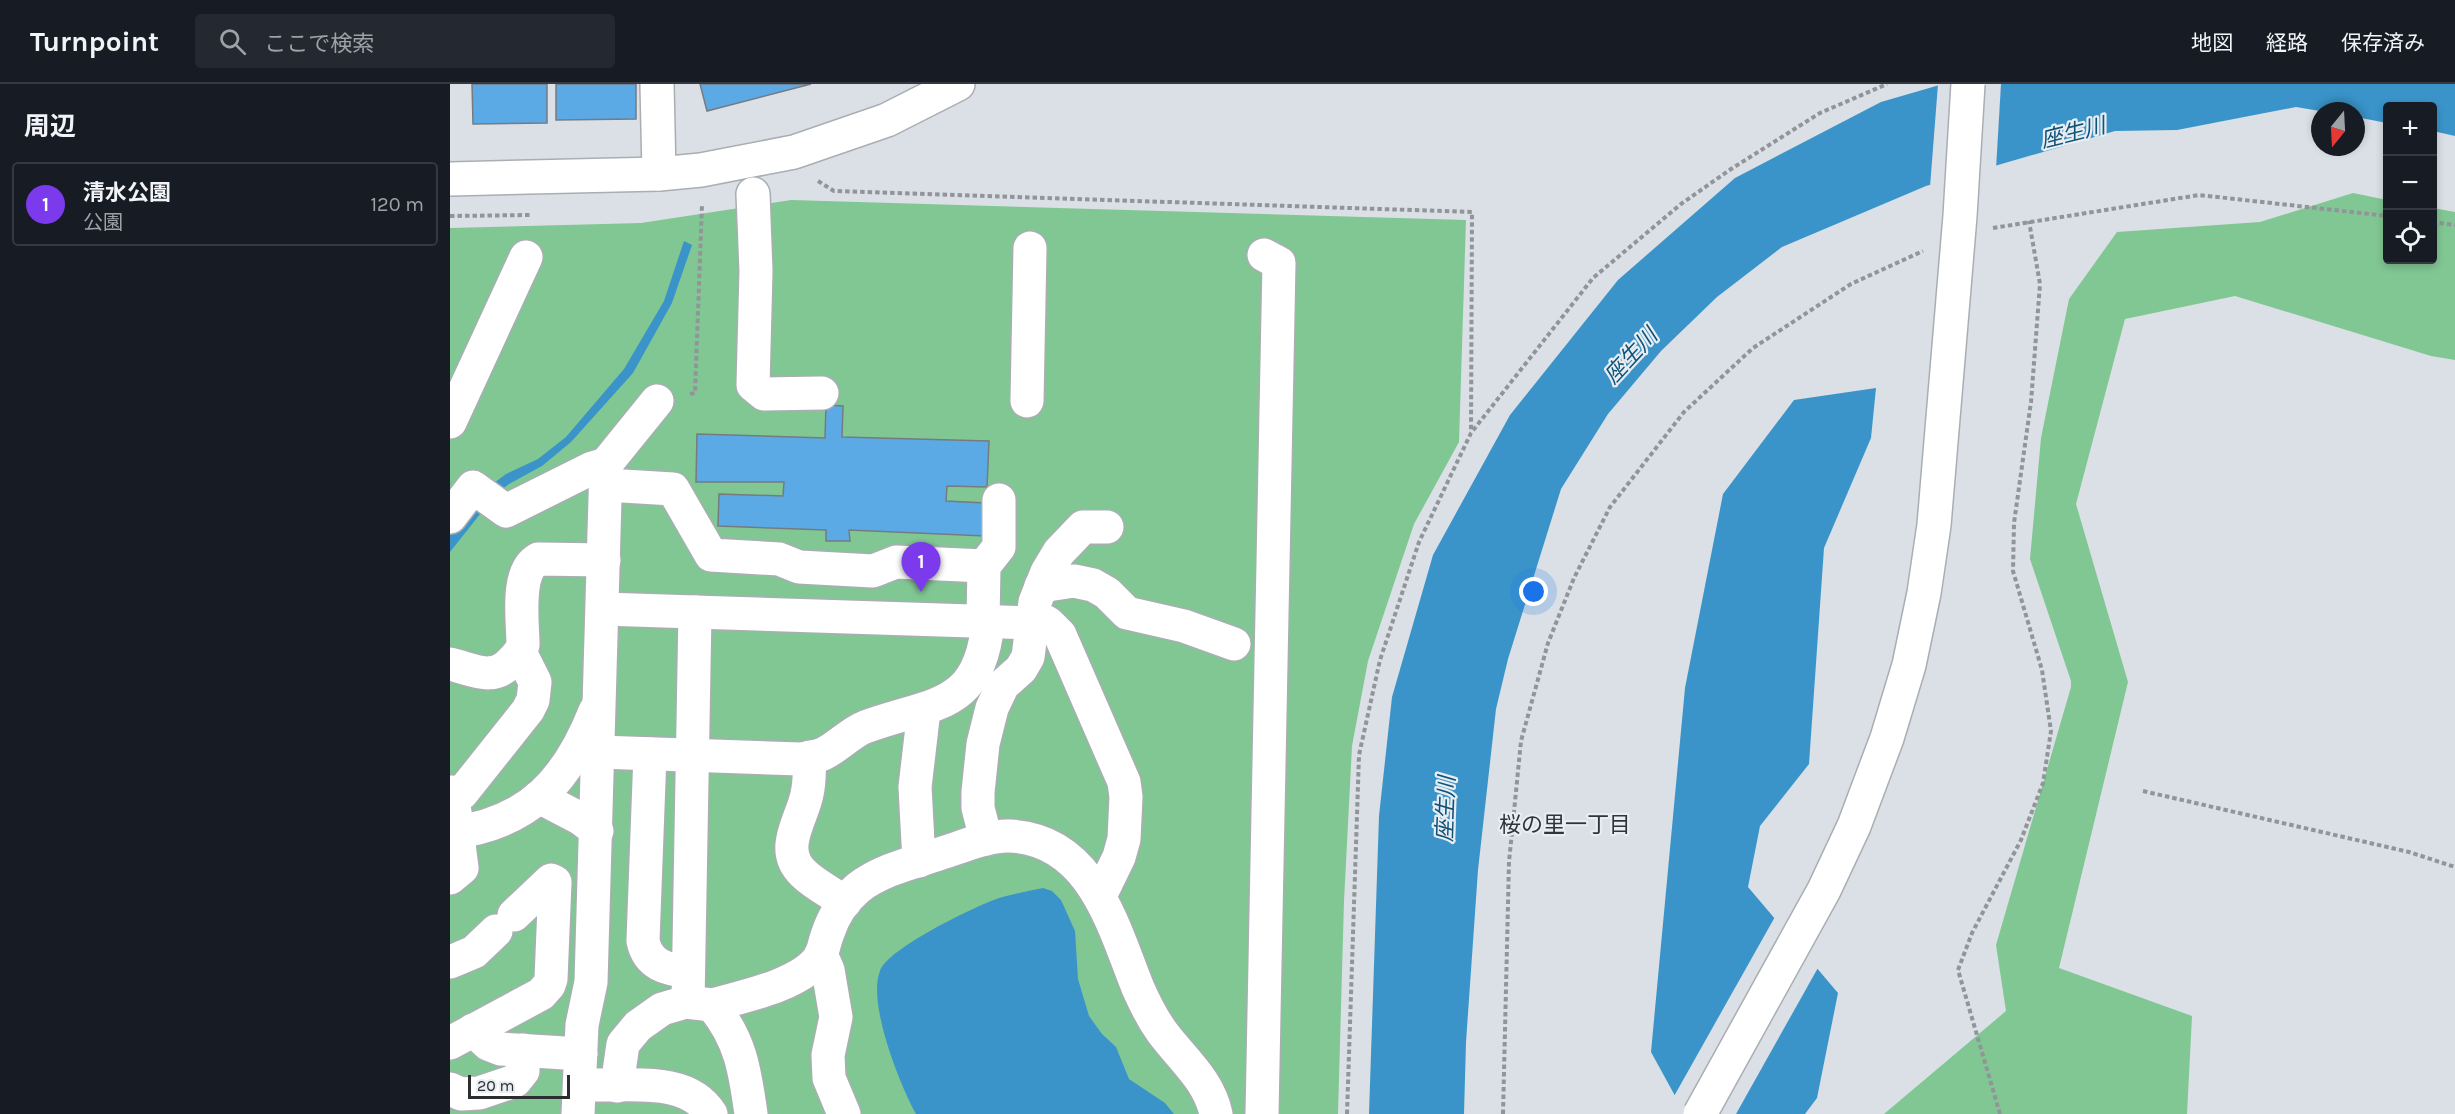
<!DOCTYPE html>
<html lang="ja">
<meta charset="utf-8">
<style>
body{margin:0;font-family:Karla,"Noto Sans JP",sans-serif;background:#242831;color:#f1f3f6}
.controls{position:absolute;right:18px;top:18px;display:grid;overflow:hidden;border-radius:6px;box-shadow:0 3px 9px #0003}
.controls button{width:54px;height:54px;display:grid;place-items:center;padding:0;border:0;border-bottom:2px solid #363941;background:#171b24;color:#f1f3f6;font:30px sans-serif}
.compass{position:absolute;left:1861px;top:18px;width:54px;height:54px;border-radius:50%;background:#171b24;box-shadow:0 3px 9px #0003;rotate:198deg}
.scale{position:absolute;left:18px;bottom:15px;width:102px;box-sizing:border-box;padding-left:6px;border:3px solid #2b2d2f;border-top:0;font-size:16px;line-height:21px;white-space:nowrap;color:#2b2d2f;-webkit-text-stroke:4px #e7edf2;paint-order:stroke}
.you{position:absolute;left:1084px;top:508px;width:21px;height:21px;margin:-15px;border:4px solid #fff;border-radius:50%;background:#1a73e8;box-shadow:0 0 0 9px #1a73e833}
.badge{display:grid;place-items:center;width:39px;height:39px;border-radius:50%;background:#7c3aed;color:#fff;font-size:20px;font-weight:700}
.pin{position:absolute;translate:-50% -50px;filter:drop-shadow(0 2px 3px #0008)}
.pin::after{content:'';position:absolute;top:32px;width:21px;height:18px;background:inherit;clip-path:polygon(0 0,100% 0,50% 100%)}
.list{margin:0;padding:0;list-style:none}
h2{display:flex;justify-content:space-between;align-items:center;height:78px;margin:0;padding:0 24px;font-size:26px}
h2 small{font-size:20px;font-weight:400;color:#9ea1a6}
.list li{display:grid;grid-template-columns:39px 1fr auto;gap:18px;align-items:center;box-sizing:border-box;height:84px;margin:0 12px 12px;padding:0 12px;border:2px solid #363941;border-radius:6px}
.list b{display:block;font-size:22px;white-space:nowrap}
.list p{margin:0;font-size:20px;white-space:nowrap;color:#9ea1a6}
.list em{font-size:20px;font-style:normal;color:#9ea1a6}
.icon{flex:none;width:33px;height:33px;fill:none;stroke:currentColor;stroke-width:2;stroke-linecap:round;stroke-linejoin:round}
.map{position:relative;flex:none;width:2005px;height:1030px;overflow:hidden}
header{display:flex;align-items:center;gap:36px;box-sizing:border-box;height:84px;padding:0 30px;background:#171b24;border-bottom:2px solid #363941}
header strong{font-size:28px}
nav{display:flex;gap:33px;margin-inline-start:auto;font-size:21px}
.search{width:420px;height:54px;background:#242831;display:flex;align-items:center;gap:15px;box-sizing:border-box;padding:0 21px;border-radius:6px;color:#9ea1a6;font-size:22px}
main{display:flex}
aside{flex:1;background:#171b24}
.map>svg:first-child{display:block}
.green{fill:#81c793}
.water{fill:#3a94c9}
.pier{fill:#dae0e5}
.building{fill:#5baae5;stroke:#767b80;stroke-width:1.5}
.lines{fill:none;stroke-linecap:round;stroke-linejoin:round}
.minor-casing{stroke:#a9aeb3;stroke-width:36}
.path{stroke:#919599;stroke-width:4;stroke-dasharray:4.5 3;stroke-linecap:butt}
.minor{stroke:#fff;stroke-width:33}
.minor-bridge-casing{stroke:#a9aeb3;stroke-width:36;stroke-linecap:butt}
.minor-bridge{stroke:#fff;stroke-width:33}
.labels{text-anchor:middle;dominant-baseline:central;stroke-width:4.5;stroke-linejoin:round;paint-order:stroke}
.water-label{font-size:22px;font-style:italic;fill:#0f5378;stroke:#e7edf2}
.neighbourhood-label{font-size:22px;fill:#303438;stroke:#e7edf2}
</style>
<header>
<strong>Turnpoint</strong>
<div class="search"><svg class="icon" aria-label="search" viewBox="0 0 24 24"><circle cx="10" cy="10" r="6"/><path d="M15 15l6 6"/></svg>ここで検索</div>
<nav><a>地図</a><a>経路</a><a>保存済み</a></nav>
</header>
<main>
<aside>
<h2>周辺<small></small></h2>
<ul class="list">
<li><span class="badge">1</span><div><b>清水公園</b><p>公園</p></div><em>120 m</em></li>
</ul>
</aside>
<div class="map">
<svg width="2005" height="1030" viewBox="0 0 2005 1030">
<rect width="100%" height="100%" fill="#dae0e5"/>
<!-- green -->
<g class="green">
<polygon points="1903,109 1937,116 1938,176 1982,176 1983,124 2005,128 2005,276 1981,272 1785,212 1675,235 1626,420 1678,598 1609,884 1742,932 1737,1030 1434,1030 1556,927 1546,861 1621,603 1621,597 1580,475 1591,354 1619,215 1667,148 1810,138"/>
<polygon points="341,116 1016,136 1009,358 964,440 918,577 902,662 894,817 888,1030 0,1030 0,144 191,139"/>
</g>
<!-- water -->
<g class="water">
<polygon points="1493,0 2005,0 2005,52 1983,47 1982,22 1938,22 1937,39 1906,33 1906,27 1870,27 1846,23 1727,46 1665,47 1476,102 1332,163 1267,213 1211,267 1158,330 1111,405 1058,575 1046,625 1028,786 1016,958 1014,1030 919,1030 929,732 942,613 983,471 1060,331 1168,196 1285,94 1431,18"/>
<polygon points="234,157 242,161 222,219 183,289 121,358 92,382 59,400 46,410 0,468 0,451 36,405 56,390 88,375 116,353 174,285 214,217"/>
<polygon points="1426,304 1421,354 1374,464 1359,680 1310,742 1298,803 1388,909 1367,1014 1355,1030 1235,1030 1201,968 1235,604 1273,410 1344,316"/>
<path d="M593,804L602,807L611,816L625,847L628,895L639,932L652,950L666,963L679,995L715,1019L724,1030H466C450,1001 417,919 430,887C438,864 524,823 549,814C563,810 578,807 593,804Z"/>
</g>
<!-- pier -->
<g class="pier">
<polygon points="1488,0 1551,0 1546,85 1480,103"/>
<polygon points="1326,831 1369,882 1286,1030 1232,1030 1223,1014"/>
</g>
<!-- building -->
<g class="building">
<polygon points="22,0 97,0 97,39 23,40"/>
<polygon points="106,0 186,0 186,35 106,36"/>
<polygon points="250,0 361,0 257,27"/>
<polygon points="376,321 393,322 392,353 539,357 537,403 497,402 496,417 536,419 535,452 399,446 400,457 376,457 376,446 268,442 269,410 333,412 334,398 246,398 247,350 375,354"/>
</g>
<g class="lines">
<!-- minor casing -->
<g class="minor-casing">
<g id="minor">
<polyline points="207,0 209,90"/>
<polyline points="0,95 209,90 251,86 344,68 437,36 508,0"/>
<polyline points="303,110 306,187 303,301 314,310 372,309"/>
<polyline points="577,317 580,164"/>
<polyline points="0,338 76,173"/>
<polyline points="156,401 223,405 261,471 329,475 349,483 423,487 446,478 534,482"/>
<polyline points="0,433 23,403 56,427 142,384 156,380"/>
<polyline points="591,502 624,497 643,501 657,509 677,529 734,542 784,560"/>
<polyline points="153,525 583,539"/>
<polyline points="584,531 598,539 610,551 674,698 676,713 674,755 669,773 650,812"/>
<polyline points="533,537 534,482 549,463 549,416"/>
<path d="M0,580C25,586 43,598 62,577C67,572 71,568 73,561C73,537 65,488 88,475L154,476"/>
<path d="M149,668L350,675C358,674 366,673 373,670C388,663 400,649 415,643C483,618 530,626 538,538"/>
<path d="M200,670L193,857C198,881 217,886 238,887"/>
<path d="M360,673C359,685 360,698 357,710C352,736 328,765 353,789C365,801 382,809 395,818"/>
<polyline points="0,708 12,709 78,626 83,616 85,598 70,568"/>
<polyline points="89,713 131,735 147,747"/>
<path d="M0,749C78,740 117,698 145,627"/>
<polyline points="536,755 528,724 528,708 533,660 542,624 553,601 571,585 578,573 585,518 597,488 609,468 633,443 657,443"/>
<polyline points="469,777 465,703 474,626"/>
<polyline points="0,794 12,784 5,728"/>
<polyline points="371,870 378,886 386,933 378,971 379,994 394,1030"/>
<polyline points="0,878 24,868 46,847"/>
<polyline points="238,918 245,528"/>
<path d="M262,921C292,913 355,900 371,871C374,864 375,856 378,849C383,833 394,816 408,804C432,785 466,778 495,768C515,762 538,751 560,752C642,756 663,842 688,904C695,920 702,934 712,948C732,975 759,996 766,1030"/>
<polyline points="23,946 38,960 51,965 131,970"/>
<polyline points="0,959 91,910 99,901 101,895 105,798 101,796 64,831"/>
<path d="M146,1001C184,1002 238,993 261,1030"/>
<path d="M167,1002L173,960L188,942L212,925L236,918L262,921C291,956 295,987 301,1030"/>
<polyline points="0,1005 11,1010 29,1009 65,997 73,987 73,966"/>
<polyline points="128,1030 132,941 141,898 156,380 207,317"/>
<polyline points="812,1030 829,179 814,171"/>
</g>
</g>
<!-- path -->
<g class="path">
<polyline points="368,97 384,107 1022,128 1021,348"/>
<polyline points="0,132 81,131"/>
<polyline points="1982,138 2005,141"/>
<polyline points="1543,144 1749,111 1938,132"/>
<polyline points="240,310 245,309 252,120"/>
<polyline points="1693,707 1959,768 2005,783"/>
<polyline points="897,1030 909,671 930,576 969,458 1021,349 1143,194 1231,120 1281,85 1370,29 1437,0"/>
<polyline points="1053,1030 1059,778 1071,657 1098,559 1124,494 1160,423 1234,328 1303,264 1401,200 1473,167"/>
<polyline points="1550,1030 1508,886 1522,849 1571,756 1593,699 1601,647 1592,586 1563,487 1564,439 1581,318 1590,200 1579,137"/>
</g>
<!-- minor -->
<use href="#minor" class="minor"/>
<!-- minor-bridge casing -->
<g class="minor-bridge-casing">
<polyline id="minor-bridge" points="1250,1030 1374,806 1404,742 1437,654 1459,581 1474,509 1484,441 1510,132 1518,0"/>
</g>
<!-- minor-bridge -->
<use href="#minor-bridge" class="minor-bridge"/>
</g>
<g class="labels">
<!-- water labels -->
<g class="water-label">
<text transform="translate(1623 49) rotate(-14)">座生川</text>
<text transform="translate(1181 272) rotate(-47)">座生川</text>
<text transform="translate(996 725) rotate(-88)">座生川</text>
</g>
<!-- neighbourhood labels -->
<g class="neighbourhood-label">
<text x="1115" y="741">桜の里一丁目</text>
</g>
</g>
</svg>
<div class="controls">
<button>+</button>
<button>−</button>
<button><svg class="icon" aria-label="locate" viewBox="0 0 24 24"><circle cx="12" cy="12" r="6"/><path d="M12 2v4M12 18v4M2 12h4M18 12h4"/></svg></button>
</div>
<svg class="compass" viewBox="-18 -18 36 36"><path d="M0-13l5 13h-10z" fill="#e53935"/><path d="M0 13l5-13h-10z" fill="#9ea1a6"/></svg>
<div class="scale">20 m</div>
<div class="you"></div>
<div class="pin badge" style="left:471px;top:508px">1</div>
</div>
</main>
